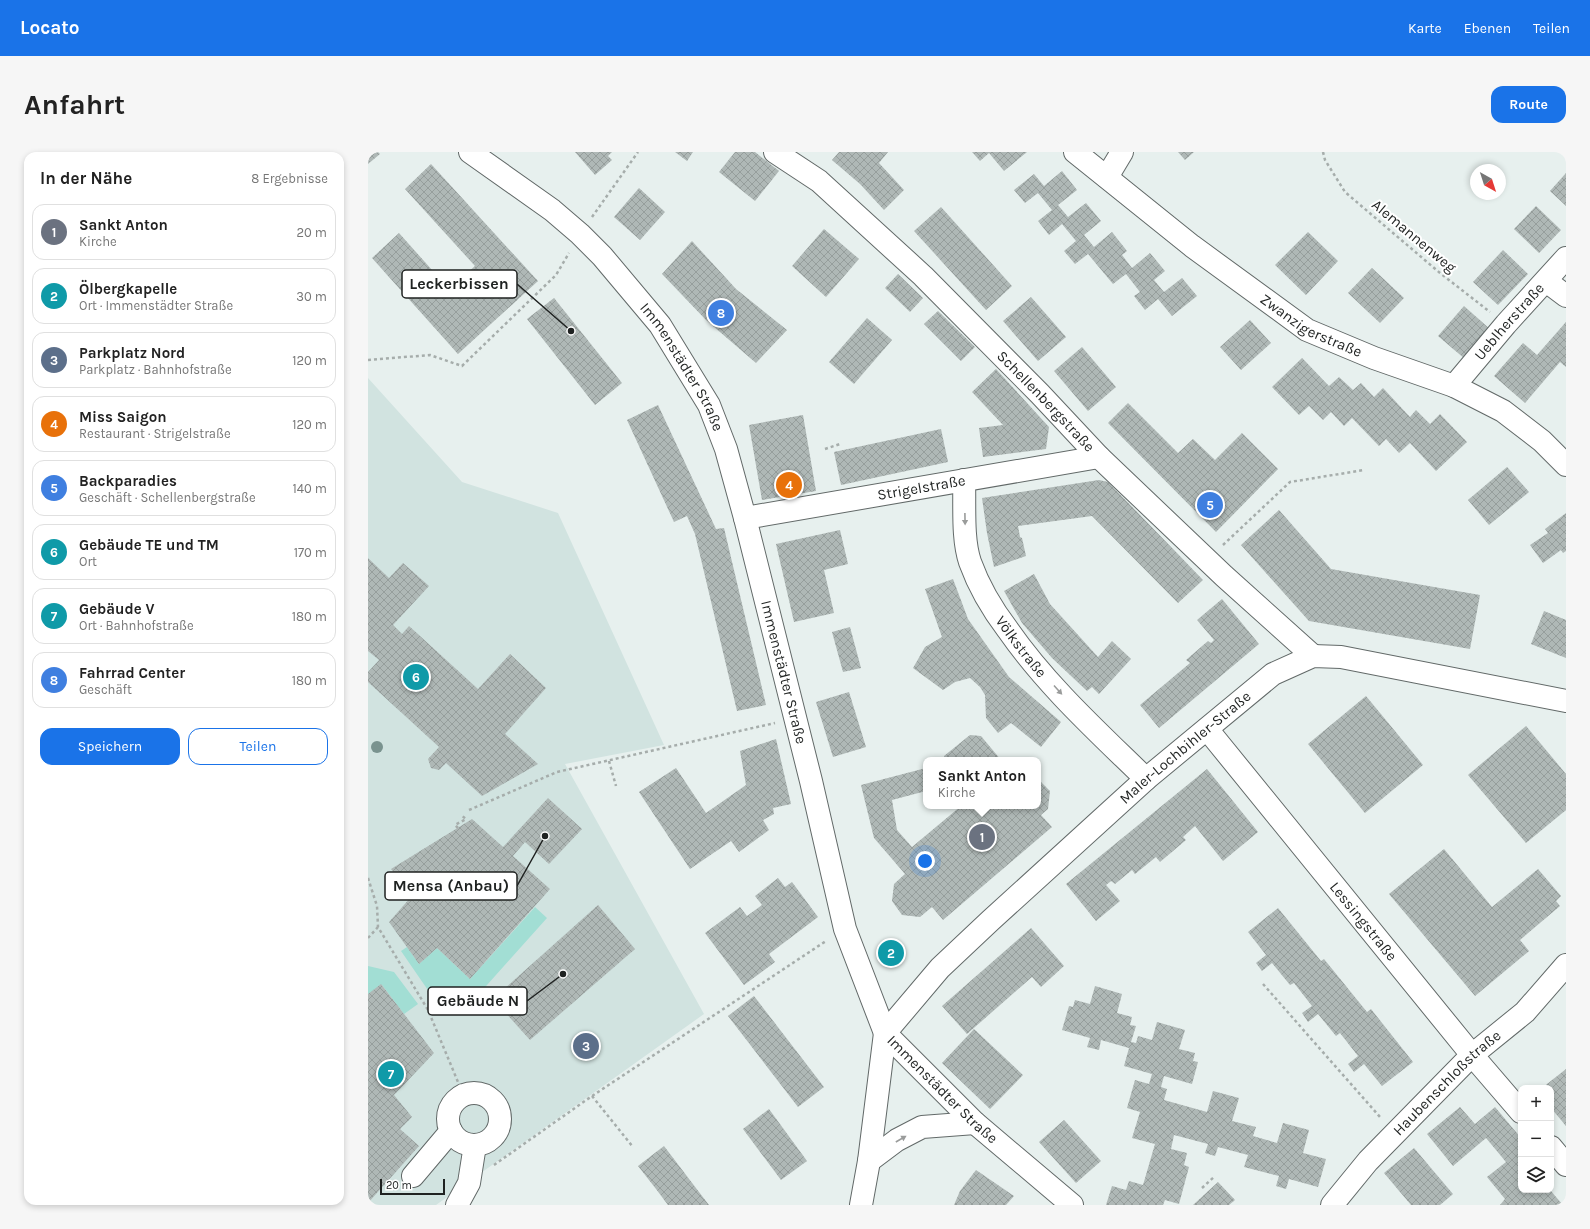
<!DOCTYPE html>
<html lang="de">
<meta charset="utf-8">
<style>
body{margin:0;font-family:Karla,sans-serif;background:#f6f6f6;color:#222}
.controls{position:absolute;right:12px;bottom:12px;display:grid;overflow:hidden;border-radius:8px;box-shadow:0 2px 6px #0003}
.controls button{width:36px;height:36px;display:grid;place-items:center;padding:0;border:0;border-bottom:1px solid #e0e0e0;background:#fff;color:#222;font:20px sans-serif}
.compass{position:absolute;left:1102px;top:12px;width:36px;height:36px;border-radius:50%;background:#fff;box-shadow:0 2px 6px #0003;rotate:141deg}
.scale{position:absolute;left:12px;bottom:10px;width:65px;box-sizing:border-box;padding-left:4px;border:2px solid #1f2221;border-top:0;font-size:11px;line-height:14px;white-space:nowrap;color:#1f2221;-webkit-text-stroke:3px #fff;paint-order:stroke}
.you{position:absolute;left:557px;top:709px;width:14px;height:14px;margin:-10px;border:3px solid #fff;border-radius:50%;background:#1a73e8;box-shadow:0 0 0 6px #1a73e833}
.badge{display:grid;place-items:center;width:26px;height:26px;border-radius:50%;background:#1a73e8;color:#fff;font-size:13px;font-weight:700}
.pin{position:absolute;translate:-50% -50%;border:2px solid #fff;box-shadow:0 1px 4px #0006}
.popup{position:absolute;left:555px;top:605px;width:118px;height:52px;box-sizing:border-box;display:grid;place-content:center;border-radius:8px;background:#fff;filter:drop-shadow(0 1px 3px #0005);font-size:13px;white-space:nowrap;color:#767676}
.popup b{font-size:15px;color:#222}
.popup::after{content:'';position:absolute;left:50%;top:100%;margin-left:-8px;border:8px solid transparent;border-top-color:#fff}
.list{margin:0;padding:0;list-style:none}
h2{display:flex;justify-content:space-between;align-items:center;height:52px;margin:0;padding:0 16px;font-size:17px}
h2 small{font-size:13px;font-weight:400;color:#767676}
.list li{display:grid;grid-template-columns:26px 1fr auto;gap:12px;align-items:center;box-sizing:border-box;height:56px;margin:0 8px 8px;padding:0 8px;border:1px solid #e0e0e0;border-radius:12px}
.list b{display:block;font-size:15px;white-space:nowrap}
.list p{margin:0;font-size:13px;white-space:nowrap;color:#767676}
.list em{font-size:13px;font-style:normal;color:#767676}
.actions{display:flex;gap:8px;padding:12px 16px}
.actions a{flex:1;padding:9px 0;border:1px solid #1a73e8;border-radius:12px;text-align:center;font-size:14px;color:#1a73e8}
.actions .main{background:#1a73e8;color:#fff}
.icon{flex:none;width:22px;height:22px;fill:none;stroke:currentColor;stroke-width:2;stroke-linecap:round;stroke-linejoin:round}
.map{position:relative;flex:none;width:1198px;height:1053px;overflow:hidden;border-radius:12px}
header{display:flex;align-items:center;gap:24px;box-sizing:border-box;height:56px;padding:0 20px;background:#1a73e8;color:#fff}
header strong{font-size:19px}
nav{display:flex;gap:22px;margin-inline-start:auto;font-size:14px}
.intro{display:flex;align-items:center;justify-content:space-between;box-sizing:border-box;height:96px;padding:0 24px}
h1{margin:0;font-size:28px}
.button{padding:10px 18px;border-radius:12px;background:#1a73e8;color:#fff;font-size:14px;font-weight:700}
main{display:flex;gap:24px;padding:0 24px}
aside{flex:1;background:#fff;border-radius:12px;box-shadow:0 2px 6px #0003}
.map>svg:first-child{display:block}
.built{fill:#d1e3e0}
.green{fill:#a2ded4}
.building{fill:url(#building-cross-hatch)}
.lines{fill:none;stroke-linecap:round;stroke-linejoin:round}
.minor-casing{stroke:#626968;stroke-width:24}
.path{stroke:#a6adab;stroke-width:2.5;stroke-dasharray:3 3;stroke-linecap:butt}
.minor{stroke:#fff;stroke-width:22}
.tree{fill:#7a938f}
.oneway{fill:#9a9c9b}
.labels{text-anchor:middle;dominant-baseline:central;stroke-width:4;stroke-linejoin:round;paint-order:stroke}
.street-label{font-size:15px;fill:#1f2221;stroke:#fff}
.leader{fill:none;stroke:#1f2221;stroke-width:1.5}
.callout-dot{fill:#1f2221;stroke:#fff;stroke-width:1.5}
.callout{fill:#fff;stroke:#1f2221;stroke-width:1.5}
.callout-label{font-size:16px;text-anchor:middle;font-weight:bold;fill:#1f2221}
</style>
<header>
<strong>Locato</strong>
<nav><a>Karte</a><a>Ebenen</a><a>Teilen</a></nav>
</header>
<div class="intro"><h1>Anfahrt</h1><a class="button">Route</a></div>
<main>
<aside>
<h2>In der Nähe<small>8 Ergebnisse</small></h2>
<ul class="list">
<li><span class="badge" style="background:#6b7280">1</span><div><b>Sankt Anton</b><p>Kirche</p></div><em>20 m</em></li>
<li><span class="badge" style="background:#0f9aa8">2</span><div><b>Ölbergkapelle</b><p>Ort · Immenstädter Straße</p></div><em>30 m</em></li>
<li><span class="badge" style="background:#5c6f8a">3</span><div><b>Parkplatz Nord</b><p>Parkplatz · Bahnhofstraße</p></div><em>120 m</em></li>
<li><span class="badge" style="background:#e8710a">4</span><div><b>Miss Saigon</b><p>Restaurant · Strigelstraße</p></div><em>120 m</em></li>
<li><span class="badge" style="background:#3f7fe0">5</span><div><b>Backparadies</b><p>Geschäft · Schellenbergstraße</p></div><em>140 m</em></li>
<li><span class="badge" style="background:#0f9aa8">6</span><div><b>Gebäude TE und TM</b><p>Ort</p></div><em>170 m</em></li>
<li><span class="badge" style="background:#0f9aa8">7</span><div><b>Gebäude V</b><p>Ort · Bahnhofstraße</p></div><em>180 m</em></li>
<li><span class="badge" style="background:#3f7fe0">8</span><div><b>Fahrrad Center</b><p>Geschäft</p></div><em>180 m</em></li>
</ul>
<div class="actions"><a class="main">Speichern</a><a>Teilen</a></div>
</aside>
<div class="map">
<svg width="1198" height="1053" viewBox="0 0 1198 1053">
<defs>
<pattern id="building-cross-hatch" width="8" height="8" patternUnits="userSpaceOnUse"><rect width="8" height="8" fill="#afb8b6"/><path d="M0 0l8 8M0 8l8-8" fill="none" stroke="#969e9c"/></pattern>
</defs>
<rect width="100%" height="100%" fill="#e7f0ee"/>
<!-- built -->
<polygon class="built" points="0,226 94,330 190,361 296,593 197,612 336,862 68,1053 0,1053"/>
<!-- green -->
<g class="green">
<polygon points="167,755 179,766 94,861 75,860 33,799 39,795 51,812 69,796 102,827"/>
<polygon points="0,814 26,820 50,852 36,862 14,833 0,843"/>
</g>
<!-- building -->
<g class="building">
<polygon points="0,0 10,0 12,2 0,12"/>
<polygon points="207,0 244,0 240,4 244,8 227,23"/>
<polygon points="307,0 325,0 319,9"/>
<polygon points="367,0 387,0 411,19 387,49 351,20"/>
<polygon points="471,0 520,0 511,11 536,38 516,58 492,32 464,8"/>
<polygon points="604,0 659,0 636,19 621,1 612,9"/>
<polygon points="810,0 826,0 817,8"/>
<polygon points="63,12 170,129 90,202 4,106 31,81 81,137 107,114 37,37"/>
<polygon points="694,19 709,38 690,53 700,65 718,51 733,69 716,83 726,95 744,80 759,99 754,103 764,116 782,101 797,119 786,128 796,140 814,126 829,144 804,164 790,147 777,158 766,144 772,140 758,122 745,132 720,102 707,112 696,99 708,89 694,72 681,83 670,69 684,58 670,41 657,51 646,38 666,22 676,34"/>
<polygon points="1198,21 1198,54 1182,39"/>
<polygon points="271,36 297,60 272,88 246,65"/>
<polygon points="1168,54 1193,78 1171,101 1146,77"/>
<polygon points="573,55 644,134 618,158 546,79"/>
<polygon points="456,77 491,107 458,145 424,114"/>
<polygon points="940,80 970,109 938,143 907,113"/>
<polygon points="324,89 368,137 419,178 388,211 338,168 294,122"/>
<polygon points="1135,98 1160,122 1130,153 1105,130"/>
<polygon points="1004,116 1036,146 1012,171 980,141"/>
<polygon points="530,122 555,146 542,160 517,136"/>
<polygon points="663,145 698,185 670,209 635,169"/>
<polygon points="186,146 254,231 227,253 159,167"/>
<polygon points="1096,154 1123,178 1097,207 1070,184"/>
<polygon points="570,159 607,195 593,209 556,172"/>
<polygon points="499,166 524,188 486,232 461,210"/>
<polygon points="882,168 903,191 873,218 852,195"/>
<polygon points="1198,170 1198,215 1192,210 1157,251 1126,224 1155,191 1169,203"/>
<polygon points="714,195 748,235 720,259 686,219"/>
<polygon points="934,206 961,234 971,225 985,238 993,231 1006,245 1015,236 1042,265 1048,258 1062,272 1072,262 1099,290 1068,319 1042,291 1031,301 1018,287 1011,294 984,266 976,274 963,260 955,268 941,254 931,263 904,235"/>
<polygon points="628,217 681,275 678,297 615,305 611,276 635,273 604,240"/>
<polygon points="760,251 810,301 825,287 847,308 874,281 910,317 848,380 740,271"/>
<polygon points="290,253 348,377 356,376 398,553 369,559 327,382 319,364 306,370 259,268"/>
<polygon points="435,263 448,339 394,348 381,273"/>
<polygon points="573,277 580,310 473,333 466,300"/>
<polygon points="1139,315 1161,340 1121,373 1100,348"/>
<polygon points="731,328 740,330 835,428 810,451 724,364 650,374 652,385 654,386 658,404 626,415 619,381 614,346"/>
<polygon points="911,358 963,417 1112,443 1102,497 941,469 873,393"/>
<polygon points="1198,361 1198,399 1195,401 1193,398 1175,411 1162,393 1180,381 1177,377"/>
<polygon points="472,378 480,412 456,418 466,461 426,470 408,392"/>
<polygon points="0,406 21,426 35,411 61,434 25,473 34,482 41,474 110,537 142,502 178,536 137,582 170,612 114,644 78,611 71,618 63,616 60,607 71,595 0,530 0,520 11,508 0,499"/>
<polygon points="666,422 682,452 730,505 744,489 763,507 731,542 724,535 719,539 684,506 654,471 636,439"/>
<polygon points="585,427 600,467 641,525 693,570 673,595 643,571 630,581 618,566 617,543 612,535 602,526 587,530 575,538 545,516 557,495 574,485 557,437"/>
<polygon points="854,447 891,492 791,576 772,553 822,511 818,508 840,489 843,491 846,488 829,468"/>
<polygon points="1176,459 1198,468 1198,506 1163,492"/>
<polygon points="482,475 493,516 475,520 464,480"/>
<polygon points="481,540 498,595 465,605 448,550"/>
<polygon points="998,544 1055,613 997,661 940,592"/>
<polygon points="1158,574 1198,622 1198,658 1158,691 1100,623"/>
<polygon points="602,583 613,584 633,608 576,608 576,604"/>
<polygon points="408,587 423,652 405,656 406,662 395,668 401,678 371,700 363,689 322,717 271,640 308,616 338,661 378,633 372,599"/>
<polygon points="558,616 558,639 524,648 529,678 544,695 593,654 670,654 670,627 682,639 680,657 673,663 684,675 575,768 564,755 552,765 534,763 524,749 526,732 537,722 506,686 493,633"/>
<polygon points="839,617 890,680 855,709 827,674 815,685 818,688 792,710 788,705 767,722 764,718 747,732 743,729 738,733 752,749 728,769 698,732"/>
<polygon points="180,646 214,677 181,712 157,690 145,704 182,737 102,827 69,796 51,812 21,770 43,745 23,717 104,667 135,695"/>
<polygon points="1076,697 1124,755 1170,717 1193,744 1188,749 1192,754 1152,788 1161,799 1107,844 1021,742"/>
<polygon points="410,726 417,735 424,730 450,765 401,802 407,810 376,833 337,781 372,755 379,764 394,753 387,744"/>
<polygon points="230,753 267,797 162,888 125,847"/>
<polygon points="910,756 953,809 956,807 999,860 1003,857 1045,910 1014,934 996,912 986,920 980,912 990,904 972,881 968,884 950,862 940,870 934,861 944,854 926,831 922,833 904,811 894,819 888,811 898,803 880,780"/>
<polygon points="663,776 696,814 673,835 664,825 599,882 574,854"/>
<circle cx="523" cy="802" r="13"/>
<polygon points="13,832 66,901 26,943 44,965 32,977 51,994 0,1051 0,842"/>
<polygon points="727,834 754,842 749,861 764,865 762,873 768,874 763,890 768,891 770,884 784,888 789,870 817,878 811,897 827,901 825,909 830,910 824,932 796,924 793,935 799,937 796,948 839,960 845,939 871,946 864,969 888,975 885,984 909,991 915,971 941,978 935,1001 958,1007 950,1035 921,1027 918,1037 908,1034 911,1024 876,1015 880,1003 850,995 847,1004 837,1001 840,992 806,983 803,997 819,1001 816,1013 821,1015 811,1052 797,1048 795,1053 738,1053 744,1034 758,1038 761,1029 775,1033 787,992 764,986 772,960 759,956 767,928 781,932 784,922 756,914 761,896 733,888 731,898 719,895 722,886 694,878 701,854 705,855 707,848 722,852"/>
<polygon points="386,844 456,935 430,955 360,864"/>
<polygon points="606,877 655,923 622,957 574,911"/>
<polygon points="1198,917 1198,974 1183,956 1183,936 1174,936"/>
<polygon points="1092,955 1107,972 1127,955 1153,986 1153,997 1150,999 1153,1002 1153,1038 1182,1038 1195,1053 1132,1053 1137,1047 1119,1025 1138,1010 1118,986 1085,1014 1059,982"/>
<polygon points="401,957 439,1009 413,1028 375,977"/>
<polygon points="696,968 733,1009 708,1031 671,990"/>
<polygon points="296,994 331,1040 341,1053 300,1053 288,1037 270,1014"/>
<polygon points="1046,996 1085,1042 1072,1053 1043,1053 1016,1021"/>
<polygon points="608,1018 646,1044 638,1053 586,1053 592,1039"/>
<polygon points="850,1030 867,1048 861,1053 825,1053"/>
</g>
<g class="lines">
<!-- minor casing -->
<g class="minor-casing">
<g id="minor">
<path id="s1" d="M102,0L184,58L212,82L234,104L292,173L341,253L358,297L377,366L443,629L477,777L517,881L607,971L704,1053"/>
<path id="s2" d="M407,0L451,29L555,124L672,242L731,305L856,424L945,504"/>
<path id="s3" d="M707,0L824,94L939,178L1006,206L1086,234L1135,259L1174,289L1198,313"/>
<polyline points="739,25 754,0"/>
<polyline points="1178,129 1198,144"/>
<path id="s4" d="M1086,234L1138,172L1198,106"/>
<path id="s5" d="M596,328C597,353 594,386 602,410C611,435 624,457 640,478C679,534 730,580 778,627"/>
<path id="s6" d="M377,366L731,305"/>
<path id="s7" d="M839,577L1104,903L1153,960"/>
<path id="s8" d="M517,881L572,816L623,768L778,627L905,522L945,504L973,505L1198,549"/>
<circle cx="106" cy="967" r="26"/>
<polyline points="1183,995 1198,1013"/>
<polyline points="501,1009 529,988 554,975 607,971"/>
<polyline points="45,1024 83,979"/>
<polyline points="89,1053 101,1031 107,993"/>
<polyline points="493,1053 501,1009 517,881"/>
<path id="s9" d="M964,1053L1000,1009L1104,903L1157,860L1198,813"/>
</g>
</g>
<!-- path -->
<g class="path">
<polyline points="955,0 957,8 977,40 1072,121 1122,160"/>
<polyline points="224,65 270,0"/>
<polyline points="0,208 62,203 94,214 188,123 201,101"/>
<polyline points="457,297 472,292"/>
<polyline points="855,393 922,330 996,318"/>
<polyline points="241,609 248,634"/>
<polyline points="101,658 189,620 407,571"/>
<polyline points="90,676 87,673 98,667 93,663"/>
<polyline points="0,726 9,754 10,775 60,858 90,930 97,942"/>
<polyline points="0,786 10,775"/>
<polyline points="895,832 1012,965"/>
<polyline points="224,944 265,995"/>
<polyline points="126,1013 224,944 458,789"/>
<polyline points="834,1036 847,1024"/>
</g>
<!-- minor -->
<use href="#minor" class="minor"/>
</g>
<!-- trees -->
<circle class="tree" cx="9" cy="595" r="6"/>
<!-- one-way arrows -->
<defs><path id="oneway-solid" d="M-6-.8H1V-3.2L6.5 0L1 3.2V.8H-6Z"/></defs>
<g class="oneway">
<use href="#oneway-solid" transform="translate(597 367) rotate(89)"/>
<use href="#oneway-solid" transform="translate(690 538) rotate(48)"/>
<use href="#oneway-solid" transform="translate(533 987) rotate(-30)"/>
</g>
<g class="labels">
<!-- street labels -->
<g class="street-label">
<text transform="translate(1046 84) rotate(40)">Alemannenweg</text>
<text stroke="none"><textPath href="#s4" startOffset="85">Ueblherstraße</textPath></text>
<text stroke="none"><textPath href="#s3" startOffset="294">Zwanzigerstraße</textPath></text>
<text stroke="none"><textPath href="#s1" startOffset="306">Immenstädter Straße</textPath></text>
<text stroke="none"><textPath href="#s2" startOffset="369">Schellenbergstraße</textPath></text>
<text stroke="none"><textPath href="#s6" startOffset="179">Strigelstraße</textPath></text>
<text stroke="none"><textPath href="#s5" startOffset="182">Völkstraße</textPath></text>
<text stroke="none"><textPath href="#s1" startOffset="630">Immenstädter Straße</textPath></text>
<text stroke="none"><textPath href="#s8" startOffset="415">Maler-Lochbihler-Straße</textPath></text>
<text stroke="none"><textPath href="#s7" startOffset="248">Lessingstraße</textPath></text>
<text stroke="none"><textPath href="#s9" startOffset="168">Haubenschloßstraße</textPath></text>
<text stroke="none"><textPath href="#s1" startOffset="1086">Immenstädter Straße</textPath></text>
</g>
</g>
<!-- callouts -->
<path class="leader" d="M203 179L149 132M177 684L149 734M195 822L159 849"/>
<g class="callout-dot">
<circle cx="203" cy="179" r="4"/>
<circle cx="177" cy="684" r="4"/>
<circle cx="195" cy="822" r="4"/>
</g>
<g class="callout">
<rect x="34" y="118" width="115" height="28" rx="4"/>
<rect x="17" y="720" width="132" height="28" rx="4"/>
<rect x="60" y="835" width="99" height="28" rx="4"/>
</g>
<g class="callout-label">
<text x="91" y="137">Leckerbissen</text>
<text x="83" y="739">Mensa (Anbau)</text>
<text x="110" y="854">Gebäude N</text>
</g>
</svg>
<div class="controls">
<button>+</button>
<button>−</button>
<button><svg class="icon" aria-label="layers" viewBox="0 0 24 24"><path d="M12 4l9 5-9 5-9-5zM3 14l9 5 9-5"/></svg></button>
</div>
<svg class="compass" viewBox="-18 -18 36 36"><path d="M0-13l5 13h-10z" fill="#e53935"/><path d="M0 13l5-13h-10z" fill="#767676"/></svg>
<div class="scale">20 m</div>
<div class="you"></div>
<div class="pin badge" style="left:614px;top:685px;background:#6b7280">1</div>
<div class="popup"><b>Sankt Anton</b>Kirche</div>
<div class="pin badge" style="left:523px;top:801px;background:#0f9aa8">2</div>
<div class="pin badge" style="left:218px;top:894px;background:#5c6f8a">3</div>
<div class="pin badge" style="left:421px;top:333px;background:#e8710a">4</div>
<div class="pin badge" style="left:842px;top:353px;background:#3f7fe0">5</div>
<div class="pin badge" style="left:48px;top:525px;background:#0f9aa8">6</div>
<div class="pin badge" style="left:23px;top:922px;background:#0f9aa8">7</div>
<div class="pin badge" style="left:353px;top:161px;background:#3f7fe0">8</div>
</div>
</main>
